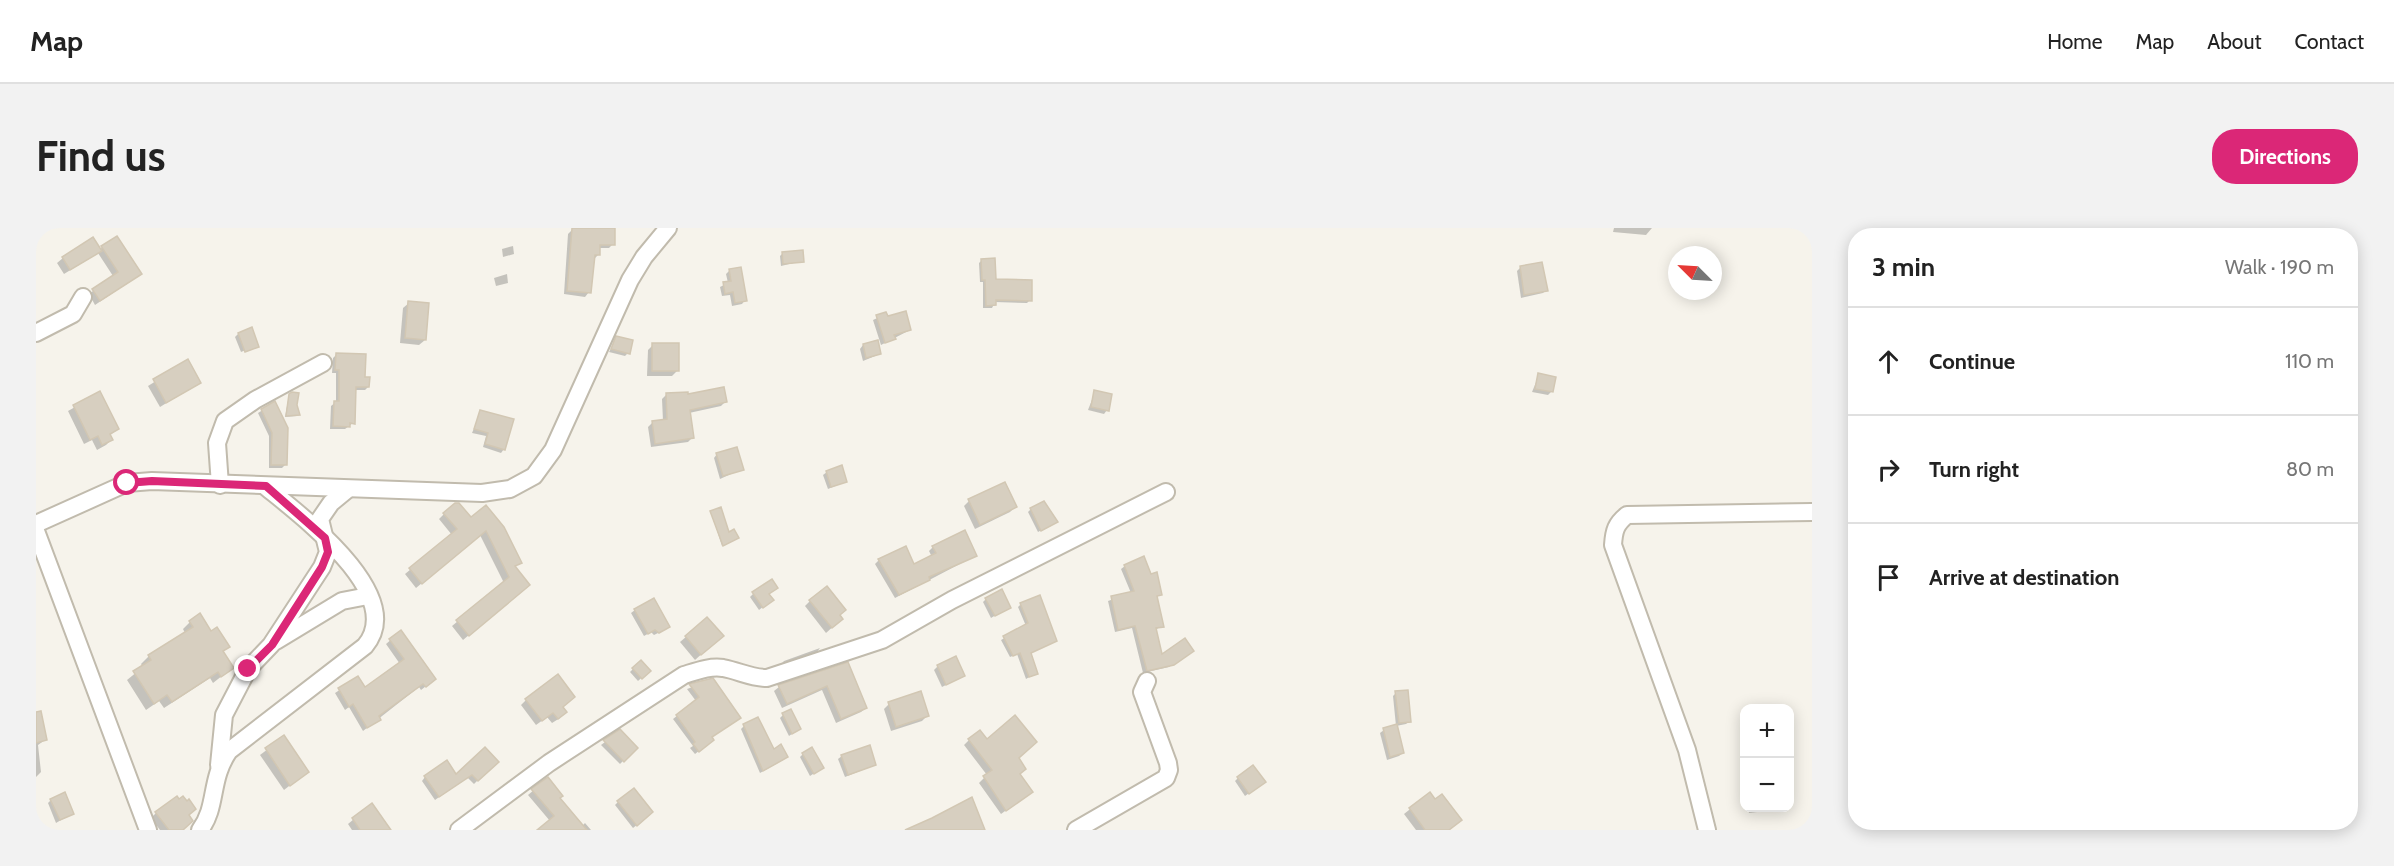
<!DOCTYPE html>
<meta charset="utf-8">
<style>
body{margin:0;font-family:Cabin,sans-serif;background:#f2f2f2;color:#222}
.controls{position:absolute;right:18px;bottom:18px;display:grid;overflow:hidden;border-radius:12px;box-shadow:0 3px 15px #0003}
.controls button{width:54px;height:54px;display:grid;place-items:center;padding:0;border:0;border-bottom:2px solid #e0e0e0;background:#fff;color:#222;font:30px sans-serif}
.compass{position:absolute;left:1632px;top:18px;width:54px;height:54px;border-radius:50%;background:#fff;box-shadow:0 3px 15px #0003;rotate:294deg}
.stop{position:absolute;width:18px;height:18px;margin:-14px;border:4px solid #db2777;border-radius:50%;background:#fff}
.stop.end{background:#db2777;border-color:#fff;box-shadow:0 2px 6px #0008}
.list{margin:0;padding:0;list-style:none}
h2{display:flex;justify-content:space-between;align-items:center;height:78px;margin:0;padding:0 24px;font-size:26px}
h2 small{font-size:20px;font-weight:400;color:#767676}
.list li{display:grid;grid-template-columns:39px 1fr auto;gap:18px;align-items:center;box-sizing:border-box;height:108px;padding:0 24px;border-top:2px solid #e0e0e0}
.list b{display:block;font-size:22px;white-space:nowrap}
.list em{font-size:20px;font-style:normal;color:#767676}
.icon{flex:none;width:33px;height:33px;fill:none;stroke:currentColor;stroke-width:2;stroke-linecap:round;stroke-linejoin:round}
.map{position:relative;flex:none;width:1776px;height:602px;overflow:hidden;border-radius:24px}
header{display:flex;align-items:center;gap:36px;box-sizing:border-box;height:84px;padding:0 30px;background:#fff;border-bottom:2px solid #e0e0e0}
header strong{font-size:28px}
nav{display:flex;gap:33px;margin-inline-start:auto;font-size:21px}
.intro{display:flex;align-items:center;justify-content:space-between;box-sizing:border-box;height:144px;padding:0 36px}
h1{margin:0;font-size:42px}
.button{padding:15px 27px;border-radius:24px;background:#db2777;color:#fff;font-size:21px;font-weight:700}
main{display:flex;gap:36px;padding:0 36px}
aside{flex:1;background:#fff;border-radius:24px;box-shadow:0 3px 15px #0003}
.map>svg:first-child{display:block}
.shadow{fill:#0003}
.building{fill:#d7cfc0;stroke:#d2c7b3;stroke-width:1.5}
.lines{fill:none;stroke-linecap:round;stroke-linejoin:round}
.minor-casing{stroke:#c1bbad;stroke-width:20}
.minor{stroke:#fff;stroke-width:16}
.route{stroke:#db2777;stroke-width:8}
</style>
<header>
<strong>Map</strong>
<nav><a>Home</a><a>Map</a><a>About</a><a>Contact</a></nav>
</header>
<div class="intro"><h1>Find us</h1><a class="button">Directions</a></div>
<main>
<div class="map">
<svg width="1776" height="602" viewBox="0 0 1776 602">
<rect width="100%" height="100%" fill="#f6f3eb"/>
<!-- shadow -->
<g class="shadow">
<polygon points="577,0 577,16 573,20 562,20 562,27 557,32 553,64 549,69 528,66 532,6 536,2"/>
<polygon points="1578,0 1616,0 1610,7 1577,4"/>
<polygon points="477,18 478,26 467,29 466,21"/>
<polygon points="66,20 99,50 59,77 53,66 77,48 62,25 28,46 21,35 27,30"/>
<polygon points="746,26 766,33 745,38 744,28"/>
<polygon points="946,32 959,53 994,72 991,75 959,74 956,80 947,80 947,54 944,54 943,35"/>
<polygon points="1485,39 1510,62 1507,65 1485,70 1481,43"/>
<polygon points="693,43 709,72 706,76 696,78 694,67 686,68 684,59 692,55 690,46"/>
<polygon points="471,46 472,55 460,58 458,50"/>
<polygon points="373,75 389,112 383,117 364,115 367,80"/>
<polygon points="850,86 851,90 874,102 845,117 837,92"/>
<polygon points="202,106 219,118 205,124 199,109"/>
<polygon points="581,110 592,125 589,128 573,124"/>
<polygon points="617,117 641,143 636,148 611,148 612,122"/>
<polygon points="827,117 844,126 827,133 824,121"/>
<polygon points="300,127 327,150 332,159 329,162 318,162 317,195 309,201 294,201 295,178 300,174 300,145 296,145 297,130"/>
<polygon points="152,133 163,155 124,179 112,158"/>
<polygon points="1503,147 1515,164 1512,167 1496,164"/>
<polygon points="1059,164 1071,182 1068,186 1052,182"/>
<polygon points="64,165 82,201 73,208 75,212 70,217 61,222 56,212 48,216 32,183"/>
<polygon points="253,167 260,177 261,188 249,189"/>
<polygon points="630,167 689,174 685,178 653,185 656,210 652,214 615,219 612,199 617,194 627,193 626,171"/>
<polygon points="238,175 250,236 246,240 233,240 233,208 222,185"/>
<polygon points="445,184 468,221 465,225 447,219 450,208 436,205"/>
<polygon points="681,226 706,241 684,251 678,230"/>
<polygon points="791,244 809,254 792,261 787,247"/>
<polygon points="933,273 979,279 974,284 939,301 928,278"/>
<polygon points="450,279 484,334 478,340 487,362 427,412 416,398 468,355 444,307 380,360 369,346 416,307 403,291 408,286 435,291"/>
<polygon points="995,281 1020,294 1002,304 992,284"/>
<polygon points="675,284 692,306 700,311 686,318"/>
<polygon points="897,319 939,328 859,370 839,336 843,332 877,338 896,329 893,323"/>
<polygon points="1089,338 1124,366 1120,370 1126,398 1119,402 1125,428 1153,426 1133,439 1107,445 1096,400 1079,404 1072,373 1095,365 1085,341"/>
<polygon points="717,366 732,366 732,375 723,382 714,369"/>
<polygon points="950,371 973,379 955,390 947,374"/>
<polygon points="774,373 803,387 800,396 790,405 769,378"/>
<polygon points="985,376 1020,412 993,426 1000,445 990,451 981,426 974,429 965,412 990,398 982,379"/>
<polygon points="599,382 628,402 618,407 615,404 608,408 595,385"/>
<polygon points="671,391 680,413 659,432 644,414"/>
<polygon points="154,394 175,405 192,419 186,425 196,440 177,455 174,450 128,480 123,473 110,482 91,452 107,439 105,436 113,428 149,405 147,401"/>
<polygon points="364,404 394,455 385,462 383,459 327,503 313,479 309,482 299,465 322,450 328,461 364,436 350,416"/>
<polygon points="784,420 781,424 746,435 748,433"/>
<polygon points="604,434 613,443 602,453 594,444"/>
<polygon points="811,436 830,480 825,484 800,495 786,462 746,480 738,463 743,459"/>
<polygon points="902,438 927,448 906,459 898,442"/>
<polygon points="676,452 673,515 659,526 654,520 657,518 637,491 660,473 651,461"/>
<polygon points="1360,465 1374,493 1370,496 1360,498 1357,468"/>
<polygon points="490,472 525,480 524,490 516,495 511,489 500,497 485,477"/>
<polygon points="853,476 891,488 886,493 855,503 848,481"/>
<polygon points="747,487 763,501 753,508 744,490"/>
<polygon points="708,498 737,523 747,532 724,545 705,501"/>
<polygon points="0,499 9,512 2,517 5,544 0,549"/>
<polygon points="1348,502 1367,525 1363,528 1351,532 1344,505"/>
<polygon points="584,503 600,520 584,536 565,517"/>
<polygon points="248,509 271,544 248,562 224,527"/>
<polygon points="933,512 951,513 981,531 983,547 995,564 965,586 943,555 951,547 928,517"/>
<polygon points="767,526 786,540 774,548 764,529"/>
<polygon points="806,528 839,537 809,549 802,531"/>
<polygon points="460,534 438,556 431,549 399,572 386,553 389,549 420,548"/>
<polygon points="1202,550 1224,557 1209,568 1199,553"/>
<polygon points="511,551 522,570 546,598 549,595 555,602 504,602 514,593 492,567"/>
<polygon points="1393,566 1424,592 1413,602 1380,602 1368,586"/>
<polygon points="15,572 37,585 20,595 12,575"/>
<polygon points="582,574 612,588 597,600 579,577"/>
<polygon points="335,577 353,602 316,602 312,596"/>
<polygon points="1712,580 1740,580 1737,582 1713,585"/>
<polygon points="120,585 151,587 150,598 145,602 124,602 115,590"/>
</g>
<!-- building -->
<g class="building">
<polygon points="536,0 579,0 579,17 564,17 564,27 559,27 555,65 531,63"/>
<polygon points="81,8 106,46 64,73 56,61 82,44 65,18"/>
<polygon points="57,9 66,23 34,42 26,29"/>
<polygon points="767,22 768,34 747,36 746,24"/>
<polygon points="959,30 960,51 996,52 996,73 960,72 960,77 950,78 949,52 946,52 945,31"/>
<polygon points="1506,34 1512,63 1488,67 1484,38"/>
<polygon points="705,39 711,73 699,75 697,64 689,66 687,54 695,53 693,41"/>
<polygon points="372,73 393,75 390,112 369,110"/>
<polygon points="870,83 875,102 858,107 860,111 849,115 840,87 850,84 852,88"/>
<polygon points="216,99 223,119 209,124 202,105"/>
<polygon points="580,108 597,112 594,126 575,121"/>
<polygon points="842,112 845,126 830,130 827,116"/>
<rect x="616" y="115" width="27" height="28"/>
<polygon points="300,125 330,126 329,149 334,149 333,159 320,159 319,196 314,195 314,199 297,198 298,173 303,173 303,142 299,142"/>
<polygon points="152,131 165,155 130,175 117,151"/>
<polygon points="1502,145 1520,149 1517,164 1499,161"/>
<polygon points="688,159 691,174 654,182 658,210 619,216 616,193 631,191 630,165 652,164 652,166"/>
<polygon points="1058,162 1076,166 1073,183 1055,179"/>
<polygon points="64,163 83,201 74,206 77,212 66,217 62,208 54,212 37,177"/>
<polygon points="256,164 263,165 261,177 264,187 250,188 253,166"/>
<polygon points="239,173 252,200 251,237 235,237 236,205 225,181"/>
<polygon points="444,182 478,191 469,222 449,216 452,205 438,201"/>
<polygon points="701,219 708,242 687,248 680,225"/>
<polygon points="806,237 811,254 795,259 790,243"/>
<polygon points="969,254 981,279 944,297 932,271"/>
<polygon points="1008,273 1022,294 1005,303 994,280"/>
<polygon points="419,275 423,275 435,289 450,277 468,299 486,335 479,338 494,357 433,408 420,392 473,349 450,303 386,356 373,340 421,301 407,285"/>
<polygon points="685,279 693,304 698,301 703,310 687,318 674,283"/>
<polygon points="929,302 941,328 893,349 894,352 863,367 842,331 870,318 878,336 900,325 896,318"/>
<polygon points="1108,328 1115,346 1121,344 1126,367 1121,368 1128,399 1120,400 1126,426 1149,410 1158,423 1138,437 1111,443 1099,398 1082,402 1075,368 1098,363 1088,337"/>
<polygon points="736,351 742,360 733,366 738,372 727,380 716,364"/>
<polygon points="791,358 810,382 804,387 807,391 796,400 773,372"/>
<polygon points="966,361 975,380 959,388 949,370"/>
<polygon points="1004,367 1021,413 995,425 1002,446 993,449 984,425 977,428 967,408 992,395 984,375"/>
<polygon points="618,370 634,399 623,405 619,402 612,406 598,381"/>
<polygon points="164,385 175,403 181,399 194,419 187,423 198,440 185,449 182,444 136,474 131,467 118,476 97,443 115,432 112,427 157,399 153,393"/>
<polygon points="671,389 688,408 665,427 649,408"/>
<polygon points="365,402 400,451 390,459 387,456 343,488 345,492 331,500 317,476 313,479 302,460 322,448 329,459 368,431 353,411"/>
<polygon points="920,428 929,448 910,457 901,437"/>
<polygon points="605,432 615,443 606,451 596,440"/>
<polygon points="812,434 831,480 805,491 791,458 751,476 742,457"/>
<polygon points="522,446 539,469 527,479 531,484 522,491 517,485 506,493 489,471"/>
<polygon points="677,450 705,490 676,509 678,512 663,524 657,516 659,514 640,487 663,469 653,456"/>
<polygon points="1372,462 1375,494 1363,495 1359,463"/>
<polygon points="885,463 893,488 860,499 852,474"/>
<polygon points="755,481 765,501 756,506 746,485"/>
<polygon points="5,483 11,512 0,515 0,484"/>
<polygon points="979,487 1001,514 983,530 990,541 984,546 997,564 970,583 947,548 956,542 932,511 944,502 951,511"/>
<polygon points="722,489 738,521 745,516 752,529 727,543 707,496"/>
<polygon points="1361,496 1368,525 1354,529 1347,500"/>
<polygon points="584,501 602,520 588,534 567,512"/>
<polygon points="248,507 273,544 254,558 229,520"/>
<polygon points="834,517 840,537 812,547 805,527"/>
<polygon points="449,519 463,534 442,553 436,547 403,569 388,548 411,532 420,546"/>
<polygon points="776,519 788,540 778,546 766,525"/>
<polygon points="1217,537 1230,554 1213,566 1201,549"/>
<polygon points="512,549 527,568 524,570 551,602 501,602 518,588 495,561"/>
<polygon points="598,560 617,584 601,598 581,573"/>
<polygon points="29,564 38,586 24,592 14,571"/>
<polygon points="1394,564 1399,571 1406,566 1426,592 1413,602 1389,602 1373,580"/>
<polygon points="141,568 143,571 147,568 151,573 153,571 160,581 153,587 157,593 147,602 133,602 119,584"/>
<polygon points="936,569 949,602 869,602 896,590"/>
<polygon points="336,575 355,602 324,602 316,590"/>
</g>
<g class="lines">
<!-- minor casing -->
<g class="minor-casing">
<g id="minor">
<polyline points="0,105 37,86 47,69"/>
<polyline points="184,257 181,215 189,193 219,172 287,135"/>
<polyline points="0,296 91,255 116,253 446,265 474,261 498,248 517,222 594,52 608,29 632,0"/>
<polyline points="0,303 112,602"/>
<polyline points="240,413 306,373 332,368"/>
<polyline points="183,537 188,487 212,441 235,417 286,339 292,324 284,291 295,275 312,261"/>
<path d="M164,602C182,578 173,552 193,523L329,418C372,367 264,287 230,259"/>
<path d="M423,602L513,535L648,447C661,443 674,438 687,440C703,443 715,450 731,450L846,412L916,372L1130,264"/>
<polyline points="1040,602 1130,550 1133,542 1132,535 1106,464 1111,453"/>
<path d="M1671,602L1651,522L1577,317C1578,302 1580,296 1591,287L1776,284"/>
</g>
</g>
<!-- minor -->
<use href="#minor" class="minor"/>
</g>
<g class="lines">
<!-- route -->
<polyline class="route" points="91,255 116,253 230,258 289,310 292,324 286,339 236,417 212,441"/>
</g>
</svg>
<div class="controls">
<button>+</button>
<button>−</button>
</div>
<svg class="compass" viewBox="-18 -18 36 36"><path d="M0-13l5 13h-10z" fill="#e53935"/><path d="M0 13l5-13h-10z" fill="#767676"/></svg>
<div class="stop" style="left:91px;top:255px"></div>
<div class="stop end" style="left:212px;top:441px"></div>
</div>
<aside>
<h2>3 min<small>Walk · 190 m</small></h2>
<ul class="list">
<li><svg class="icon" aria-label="ahead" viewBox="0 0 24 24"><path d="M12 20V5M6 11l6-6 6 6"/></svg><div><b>Continue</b></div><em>110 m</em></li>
<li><svg class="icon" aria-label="right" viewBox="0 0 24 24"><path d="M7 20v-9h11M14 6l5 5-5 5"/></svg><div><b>Turn right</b></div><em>80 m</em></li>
<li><svg class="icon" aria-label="arrive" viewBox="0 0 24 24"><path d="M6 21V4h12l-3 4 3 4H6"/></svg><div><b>Arrive at destination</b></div></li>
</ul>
</aside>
</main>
